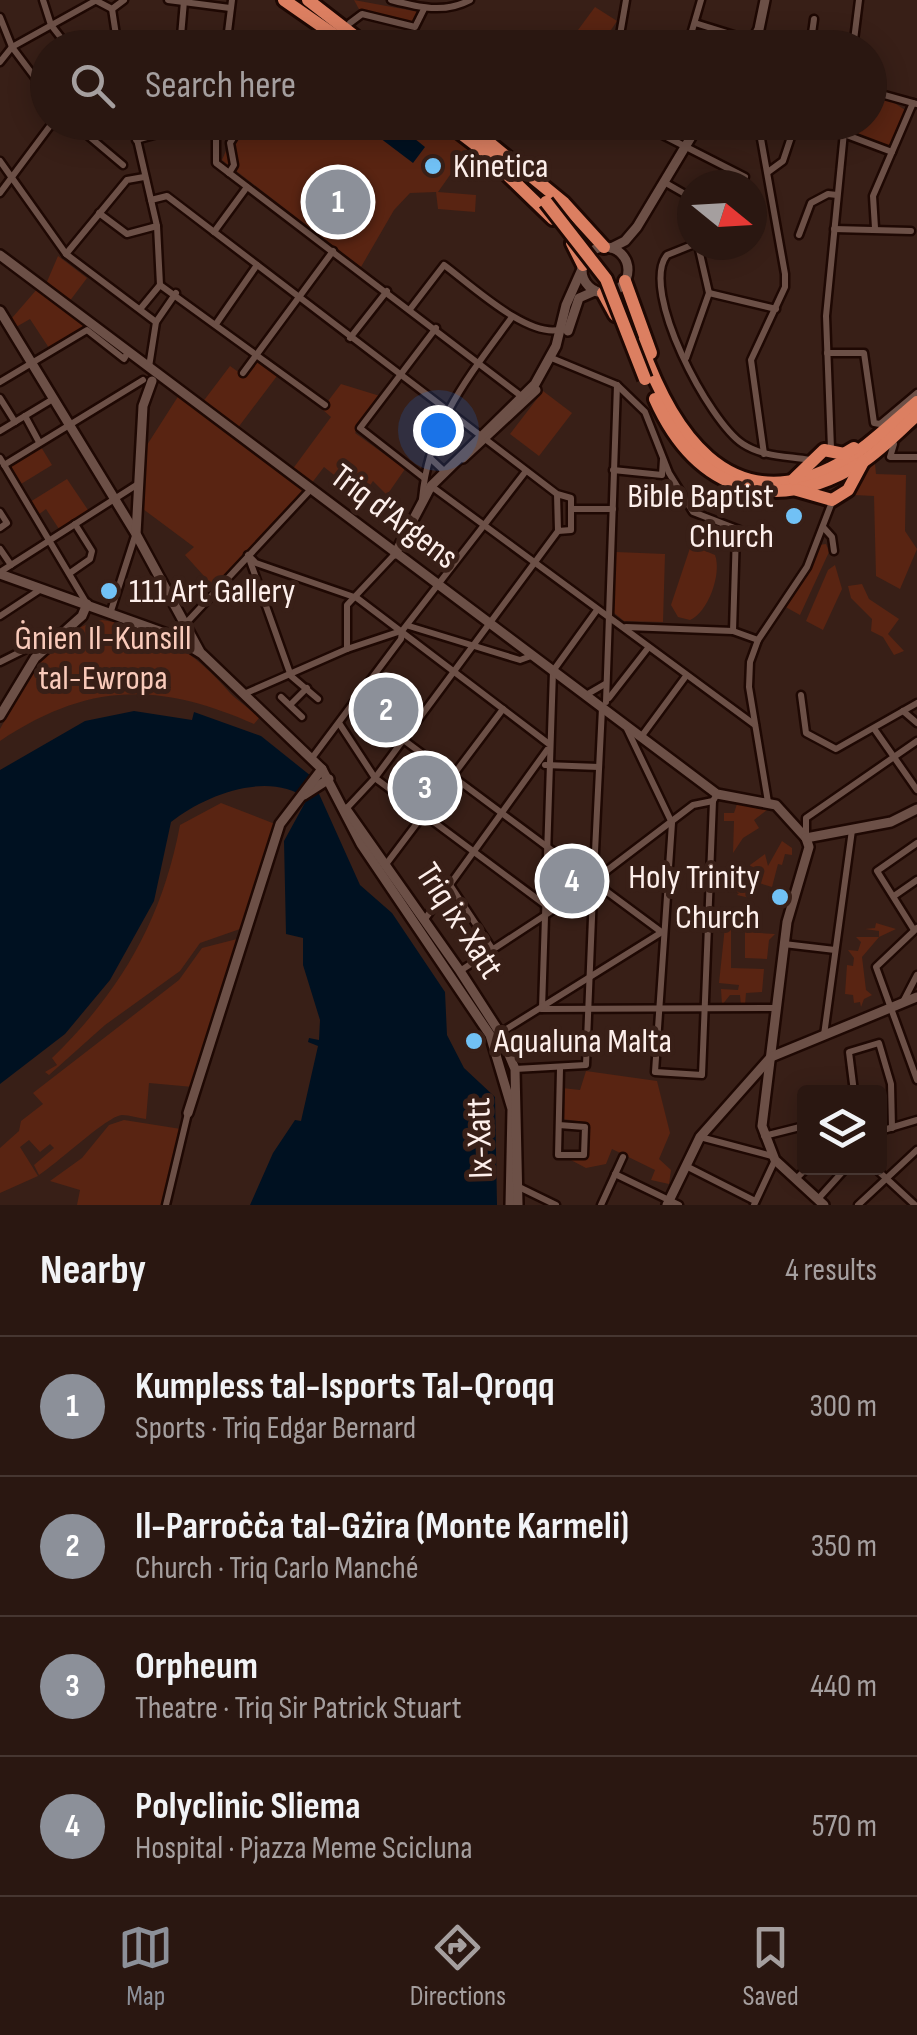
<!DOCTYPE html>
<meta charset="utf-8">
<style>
body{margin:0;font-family:"Sofia Sans Condensed",sans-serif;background:#36241f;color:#f1f3f6}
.controls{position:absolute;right:30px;bottom:30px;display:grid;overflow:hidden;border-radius:10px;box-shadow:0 5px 25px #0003}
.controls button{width:90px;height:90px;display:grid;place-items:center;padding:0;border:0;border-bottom:2px solid #463631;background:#2a1711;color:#f1f3f6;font:50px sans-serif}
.compass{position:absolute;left:677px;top:170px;width:90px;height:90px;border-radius:50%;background:#2a1711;box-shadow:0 5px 25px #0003;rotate:108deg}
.you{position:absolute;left:438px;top:430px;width:35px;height:35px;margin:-25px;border:8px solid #fff;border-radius:50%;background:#1a73e8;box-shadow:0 0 0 15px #1a73e833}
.badge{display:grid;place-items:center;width:65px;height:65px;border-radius:50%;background:#8c9099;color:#fff;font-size:32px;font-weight:700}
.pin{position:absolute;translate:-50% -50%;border:5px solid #fff;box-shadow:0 2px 10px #0006}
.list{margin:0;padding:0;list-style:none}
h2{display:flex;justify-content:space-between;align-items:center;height:130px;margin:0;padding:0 40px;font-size:42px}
h2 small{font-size:32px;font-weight:400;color:#a59f9f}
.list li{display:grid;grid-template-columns:65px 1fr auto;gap:30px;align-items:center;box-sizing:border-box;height:140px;padding:0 40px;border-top:2px solid #463631}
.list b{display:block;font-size:38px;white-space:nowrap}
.list p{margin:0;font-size:32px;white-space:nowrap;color:#a59f9f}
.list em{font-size:32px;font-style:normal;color:#a59f9f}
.icon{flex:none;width:55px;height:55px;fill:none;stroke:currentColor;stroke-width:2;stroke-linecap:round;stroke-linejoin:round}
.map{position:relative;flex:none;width:917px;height:1205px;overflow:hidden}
.search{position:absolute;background:#2a1711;box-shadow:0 5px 25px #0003;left:30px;right:30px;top:30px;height:110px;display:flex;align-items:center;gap:25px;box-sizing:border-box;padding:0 35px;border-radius:55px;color:#a59f9f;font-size:38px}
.sheet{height:690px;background:#2a1711}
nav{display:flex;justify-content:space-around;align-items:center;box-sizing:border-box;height:140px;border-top:2px solid #463631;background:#2a1711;font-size:28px;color:#a59f9f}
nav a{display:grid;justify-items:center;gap:5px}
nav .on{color:#8c9099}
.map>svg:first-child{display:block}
.green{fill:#592412}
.water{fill:#001121}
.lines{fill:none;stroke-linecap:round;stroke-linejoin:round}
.street-casing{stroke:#1e0803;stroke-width:11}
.secondary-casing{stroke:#1e0803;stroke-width:14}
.highway-casing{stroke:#1e0803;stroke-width:18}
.street{stroke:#6c5047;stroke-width:6}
.secondary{stroke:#6c5047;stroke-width:9}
.highway{stroke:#dc7f61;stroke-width:12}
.highway-bridge-casing{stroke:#1e0803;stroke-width:18;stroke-linecap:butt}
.highway-bridge{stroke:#dc7f61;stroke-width:12}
.poi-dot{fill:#71c1f5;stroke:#381f17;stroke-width:4}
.labels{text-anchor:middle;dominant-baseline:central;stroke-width:10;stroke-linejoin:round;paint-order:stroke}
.poi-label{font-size:35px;fill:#fdefeb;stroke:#381f17;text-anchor:start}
.street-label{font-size:35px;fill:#fdefeb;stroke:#381f17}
.park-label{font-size:35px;fill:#f9caba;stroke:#381f17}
</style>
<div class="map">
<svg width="917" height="1205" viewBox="0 0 917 1205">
<rect width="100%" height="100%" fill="#381f17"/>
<!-- green -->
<g class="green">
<polygon points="354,0 419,12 419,20 411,26 360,11"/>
<polygon points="595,7 617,21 601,45 578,30"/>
<polygon points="870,98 890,100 905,110 890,148 848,129 849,123 870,122"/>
<polygon points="238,123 439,123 469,148 438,192 476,195 475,212 438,209 436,192 410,193 394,210 361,267 222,160"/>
<polygon points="58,256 87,278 69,302 46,284"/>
<polygon points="38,288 87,325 49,348 30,319 16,327 12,318"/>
<polygon points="256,360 277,376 237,429 202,403 230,366 244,376"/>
<polygon points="341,384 380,396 355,433 405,469 387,495 373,481 362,497 324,467 311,484 292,470 331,417 322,409"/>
<polygon points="543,391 572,413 539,456 510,434"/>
<polygon points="179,395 305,490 213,586 185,555 194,547 143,509 147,445"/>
<polygon points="41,447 52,465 21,484 10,466"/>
<polygon points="875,464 876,474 906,475 905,531 917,549 900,589 876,576 874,496 854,495 862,469"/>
<polygon points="67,479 88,510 54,536 59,529 46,509 38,515 30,502"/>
<path d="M691,545L715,555C722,574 708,612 690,620L678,617L671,605Z"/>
<polygon points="819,545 826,544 829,552 800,615 782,605 807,576"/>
<polygon points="616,552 665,554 663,622 624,621 613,612"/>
<polygon points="835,565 842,589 823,630 806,621 828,570"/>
<polygon points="862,584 869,599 899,619 888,634 904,651 894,655 883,637 871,631 872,619 851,598 848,586"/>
<path d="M102,620C158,628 195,652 230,693C239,702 252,710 259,718L254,724C158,682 89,682 0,741V729C26,686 48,631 102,620Z"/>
<path d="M221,803L275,824L240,929L200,943L180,971L105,1025L49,1075L45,1072L57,1065L52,1058C121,991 162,920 180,825Z"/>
<polygon points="737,804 767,810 754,820 759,828 743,838 733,853 734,821 724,821 724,813 734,813"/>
<polygon points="782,841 792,848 792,855 785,854 782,865 778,864 772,887 756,882 753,888 745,885 744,890 756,895 754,899 737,895 739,893 732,890 733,868 754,874 750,865 765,854 768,866"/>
<polygon points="726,917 746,918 744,931 731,930 731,968 764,969 762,992 746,993 745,1005 741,1006 740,995 730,995 722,1005 721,989 738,990 739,985 719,983"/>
<polygon points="876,923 896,929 879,937 862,957 866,990 872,995 864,999 861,1007 860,1002 854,1003 853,995 845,994 847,965 853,966 854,958 848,950 858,951 861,942 856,937 879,937 879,931 865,929 875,928"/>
<polygon points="745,932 775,934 769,940 767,959 745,958"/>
<path d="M237,939L193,1087L149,1083L146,1119C138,1118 130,1115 122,1115C107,1116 58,1163 39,1175L34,1165L54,1148L50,1144L40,1152L29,1140L20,1147L38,1176L0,1193V1148L19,1131L21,1121L43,1104L33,1093L179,980L202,948Z"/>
<polygon points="586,1071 657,1081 670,1133 659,1159 671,1170 669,1184 651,1180 655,1170 612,1149 606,1164 586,1168 569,1159 585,1158 589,1123 563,1119 562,1088 580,1090"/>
<polygon points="124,1120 181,1129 162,1205 77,1205 80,1190 50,1181 82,1158 109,1125"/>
</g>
<!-- water -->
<g class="water">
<polygon points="394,122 425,147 413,163 380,138"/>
<path d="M134,711L192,720L194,712L261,736L311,776L360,885L392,913L445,992L447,1035L464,1068L495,1097L497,1205H250L273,1153L295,1120L301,1121L318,1046L308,1042L309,1038L319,1040L320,1020L303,965V938L286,934L284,841L307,799C268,770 205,795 171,822L154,901L110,980L65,1034L0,1084V770L85,721Z"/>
</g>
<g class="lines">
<!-- street casing -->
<g class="street-casing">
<g id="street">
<polyline points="43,0 51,25 69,48"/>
<polyline points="95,0 112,9 124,0"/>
<polyline points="168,0 230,8"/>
<path d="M391,0C418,7 444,14 470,0"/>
<polyline points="112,9 118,48"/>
<polyline points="0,17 12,47 48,95"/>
<polyline points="350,23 362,14 415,27 424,9"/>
<polyline points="695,23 753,41"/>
<polyline points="620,35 626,0"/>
<polyline points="180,48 184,1"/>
<polyline points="226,48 232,0"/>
<polyline points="328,48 331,44"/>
<polyline points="687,48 701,0"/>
<polyline points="810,48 814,19"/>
<polyline points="853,48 859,0"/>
<polyline points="0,62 12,47 95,1"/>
<polyline points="870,91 917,104"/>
<polyline points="72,122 123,165"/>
<polyline points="133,122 157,226 160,285"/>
<polyline points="216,122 216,163 525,399"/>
<polyline points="650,122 647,127 745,177"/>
<polyline points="758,122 785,274 785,287 751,360 764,454"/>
<polyline points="844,134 892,152"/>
<polyline points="136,140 179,128 179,122"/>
<polyline points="0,161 66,254 156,322"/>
<polyline points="768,172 783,161 796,122"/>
<polyline points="229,173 234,165 230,143 243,122"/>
<polyline points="664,182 692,198"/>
<polyline points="0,193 53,122"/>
<polyline points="151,200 167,196 557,494 571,498 571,530 558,531 557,494"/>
<polyline points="99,213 127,234 157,226"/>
<polyline points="875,228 873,196 913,103"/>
<polyline points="834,229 911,231"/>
<polyline points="214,232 247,187"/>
<polyline points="799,235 811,203 828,194 837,195"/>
<path d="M692,245L667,255C639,290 709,422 743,444C763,457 787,456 810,460"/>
<polyline points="66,254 127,180 144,177"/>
<polyline points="160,285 325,405"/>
<polyline points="709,293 776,309"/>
<polyline points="141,308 160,285"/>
<path d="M411,308L444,265C470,284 529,340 562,329"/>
<polyline points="216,324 257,265"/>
<polyline points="350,338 387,291"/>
<polyline points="827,353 864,353 874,423 880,424 917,393"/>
<polyline points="686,358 709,293 698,245"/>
<polyline points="554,359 617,385 645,412 669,473 693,512 768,541"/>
<polyline points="149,367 156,322 176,293"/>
<polyline points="243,373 333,251"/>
<polyline points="0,382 87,330 124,359 128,352"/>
<polyline points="0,398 15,422"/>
<polyline points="25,416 39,442"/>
<polyline points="0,431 53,399"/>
<polyline points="894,444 890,457 917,457"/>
<polyline points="831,449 826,316 845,122"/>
<polyline points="0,458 87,604"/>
<polyline points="430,458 445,472"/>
<polyline points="4,465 143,380"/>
<polyline points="613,470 662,475 663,459"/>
<polyline points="424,478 360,428 436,328"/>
<polyline points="431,486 755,725"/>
<path d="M422,499C429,423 469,376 512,317"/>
<polyline points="572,509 613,509"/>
<polyline points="0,512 7,523 0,528"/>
<polyline points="823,527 832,537 834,551"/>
<polyline points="0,549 11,565"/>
<polyline points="248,555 256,563 357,598 549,744"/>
<polyline points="250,561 291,676 318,699"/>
<polyline points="0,572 138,484"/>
<polyline points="70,573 90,559 92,551 75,524"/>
<polyline points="110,614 135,536"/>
<polyline points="0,616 41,589"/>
<polyline points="409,626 520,660 531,656"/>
<polyline points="626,627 733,631 758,640"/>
<polyline points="733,631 736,532"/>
<polyline points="174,636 311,489"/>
<polyline points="347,649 347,605 395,554"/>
<polyline points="0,662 58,633"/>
<polyline points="244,694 347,649 401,631"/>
<polyline points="586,695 605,684"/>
<polyline points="801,695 806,733 836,749 917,703"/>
<polyline points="281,697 302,717"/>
<polyline points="609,698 648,648"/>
<polyline points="606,702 617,385"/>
<polyline points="354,703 585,875"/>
<polyline points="290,705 307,688"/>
<polyline points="903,711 917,723"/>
<polyline points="339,723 375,778 544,904"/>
<polyline points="627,729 672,823 655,1072 702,1075 713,801 717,794"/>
<polyline points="875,730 917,790"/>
<polyline points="641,737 686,676"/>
<polyline points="312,758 401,639 402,631 526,471"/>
<polyline points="545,765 599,767"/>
<polyline points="768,802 749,687 750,662 758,640 807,567 832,502"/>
<polyline points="346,809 375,778 558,531"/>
<polyline points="806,837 806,818 917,741"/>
<polyline points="387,863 503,709"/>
<circle cx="593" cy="882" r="10"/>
<polyline points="594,872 602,708"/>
<polyline points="601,875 693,805 713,801"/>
<polyline points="450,885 493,950"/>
<polyline points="602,888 660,931"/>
<polyline points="894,896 917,880"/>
<polyline points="425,919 547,750"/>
<polyline points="917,928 876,967 917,1080"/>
<polyline points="914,930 877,871 917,843"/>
<polyline points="784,944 835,950"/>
<polyline points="460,971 585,889"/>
<polyline points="903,1002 917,975"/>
<polyline points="542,1009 553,671 597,610"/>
<polyline points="542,1009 776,1008"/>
<polyline points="500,1033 662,932"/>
<polyline points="824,1035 852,830"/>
<polyline points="515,1069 586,1065 593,893"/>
<polyline points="854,1092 849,1052 879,1043 891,1084 892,1128"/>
<polyline points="559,1125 585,1127 584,1155 558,1155 560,1069"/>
<polyline points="880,1131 917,1120"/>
<polyline points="764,1136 804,1126"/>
<polyline points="700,1137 772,1156"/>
<polyline points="686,1166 755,1201"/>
<polyline points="875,1168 915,1205"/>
<polyline points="615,1174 679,1205"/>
<polyline points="796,1179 807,1168"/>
<polyline points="519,1187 556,1205"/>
<polyline points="818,1199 846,1168"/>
<polyline points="166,1205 188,1113"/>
<polyline points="601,1205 623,1157"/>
<polyline points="754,1205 775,1160"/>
<polyline points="858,1205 917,1150"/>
</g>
</g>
<!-- secondary casing -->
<g class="secondary-casing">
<g id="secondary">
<polyline points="749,48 759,29 765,0"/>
<circle cx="605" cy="270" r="23"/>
<polyline points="611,248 625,241 637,227 700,122"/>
<polyline points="0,255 717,794 776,805 806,838"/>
<polyline points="0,311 136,534"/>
<polyline points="568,331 579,298 595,291"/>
<polyline points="152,381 143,406 136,534 200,652"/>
<polyline points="463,458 536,390"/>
<polyline points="395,554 431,486 535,384 556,346 566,305 582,269"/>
<polyline points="0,574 173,636 202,654 322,769 361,844 490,1035 512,1109 510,1205"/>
<polyline points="0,716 35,658 82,616 87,604"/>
<polyline points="304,795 329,779"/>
<polyline points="346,809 460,971 500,1033 515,1069 518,1205"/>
<polyline points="806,838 809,847 787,922 762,1126 775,1160 824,1205"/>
<polyline points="806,838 891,822 917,809"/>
<polyline points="188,1113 280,824 322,769"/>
<polyline points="667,1205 700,1137 771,1057 917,997"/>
</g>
</g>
<!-- highway casing -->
<g class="highway-casing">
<g id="highway">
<polyline points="284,0 353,48"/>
<polyline points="308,0 370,48"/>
<polyline points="446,122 502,165"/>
<polyline points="464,122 519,167"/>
<polyline points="494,162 553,219"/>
<polyline points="514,162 564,203 604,247"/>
<polyline points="572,243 583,265"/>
<polyline points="625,281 651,353"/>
<polyline points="603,293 615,315"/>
<path d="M641,344C671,429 727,519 831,468C863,452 890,425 917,402"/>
<path d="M655,399C697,493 776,517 864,461C883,448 900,430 917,415"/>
<polyline points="794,479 824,450 844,454 854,448"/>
<polyline points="797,490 832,500 848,490 863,462"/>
</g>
</g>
<!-- street -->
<use href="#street" class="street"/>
<!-- secondary -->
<use href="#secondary" class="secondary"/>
<!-- highway -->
<use href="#highway" class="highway"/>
<!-- highway-bridge casing -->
<g class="highway-bridge-casing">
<polyline id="highway-bridge" points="546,202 606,279 645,379"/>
</g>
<!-- highway-bridge -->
<use href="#highway-bridge" class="highway-bridge"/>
</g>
<!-- markers -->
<g class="poi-dot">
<circle cx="433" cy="166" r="10"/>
<circle cx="794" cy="516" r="10"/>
<circle cx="109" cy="591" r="10"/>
<circle cx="780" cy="897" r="10"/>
<circle cx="474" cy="1041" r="10"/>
</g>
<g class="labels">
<!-- poi labels -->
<g class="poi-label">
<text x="453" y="166">Kinetica</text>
<text x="774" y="496" text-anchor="end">Bible Baptist<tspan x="774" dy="40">Church</tspan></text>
<text x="129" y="591">111 Art Gallery</text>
<text x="760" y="877" text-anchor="end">Holy Trinity<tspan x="760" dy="40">Church</tspan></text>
<text x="494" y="1041">Aqualuna Malta</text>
</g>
<!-- street labels -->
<g class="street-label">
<text transform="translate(394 517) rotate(37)">Triq d'Argens</text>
<text transform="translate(459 921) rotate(57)">Triq ix-Xatt</text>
<text transform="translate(480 1138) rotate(-92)">Ix-Xatt</text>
</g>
<!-- park labels -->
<g class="park-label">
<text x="103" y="638">Ġnien Il-Kunsill<tspan x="103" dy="40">tal-Ewropa</tspan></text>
</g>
</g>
</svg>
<div class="controls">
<button><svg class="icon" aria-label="layers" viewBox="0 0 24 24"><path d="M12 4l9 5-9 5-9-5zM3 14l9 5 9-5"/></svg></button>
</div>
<svg class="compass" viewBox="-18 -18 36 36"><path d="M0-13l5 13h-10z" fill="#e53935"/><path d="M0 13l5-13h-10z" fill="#a59f9f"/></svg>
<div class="you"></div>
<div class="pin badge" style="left:338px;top:202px">1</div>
<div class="pin badge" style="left:386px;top:710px">2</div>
<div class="pin badge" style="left:425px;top:788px">3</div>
<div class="pin badge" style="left:572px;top:881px">4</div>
<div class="search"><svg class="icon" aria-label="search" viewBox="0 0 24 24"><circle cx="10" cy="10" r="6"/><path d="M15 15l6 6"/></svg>Search here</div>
</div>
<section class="sheet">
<h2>Nearby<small>4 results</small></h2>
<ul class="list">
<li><span class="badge">1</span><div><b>Kumpless tal-Isports Tal-Qroqq</b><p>Sports · Triq Edgar Bernard</p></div><em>300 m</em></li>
<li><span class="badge">2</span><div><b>Il-Parroċċa tal-Gżira (Monte Karmeli)</b><p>Church · Triq Carlo Manché</p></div><em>350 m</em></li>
<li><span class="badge">3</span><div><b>Orpheum</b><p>Theatre · Triq Sir Patrick Stuart</p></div><em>440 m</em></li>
<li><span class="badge">4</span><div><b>Polyclinic Sliema</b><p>Hospital · Pjazza Meme Scicluna</p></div><em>570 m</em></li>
</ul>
</section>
<nav>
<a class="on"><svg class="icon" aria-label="map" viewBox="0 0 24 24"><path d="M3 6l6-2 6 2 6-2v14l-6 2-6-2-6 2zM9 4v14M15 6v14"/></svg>Map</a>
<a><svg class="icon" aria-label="directions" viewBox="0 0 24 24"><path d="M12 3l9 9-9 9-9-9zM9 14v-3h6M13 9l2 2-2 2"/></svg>Directions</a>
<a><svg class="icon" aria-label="saved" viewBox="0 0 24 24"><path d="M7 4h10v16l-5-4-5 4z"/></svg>Saved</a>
</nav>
